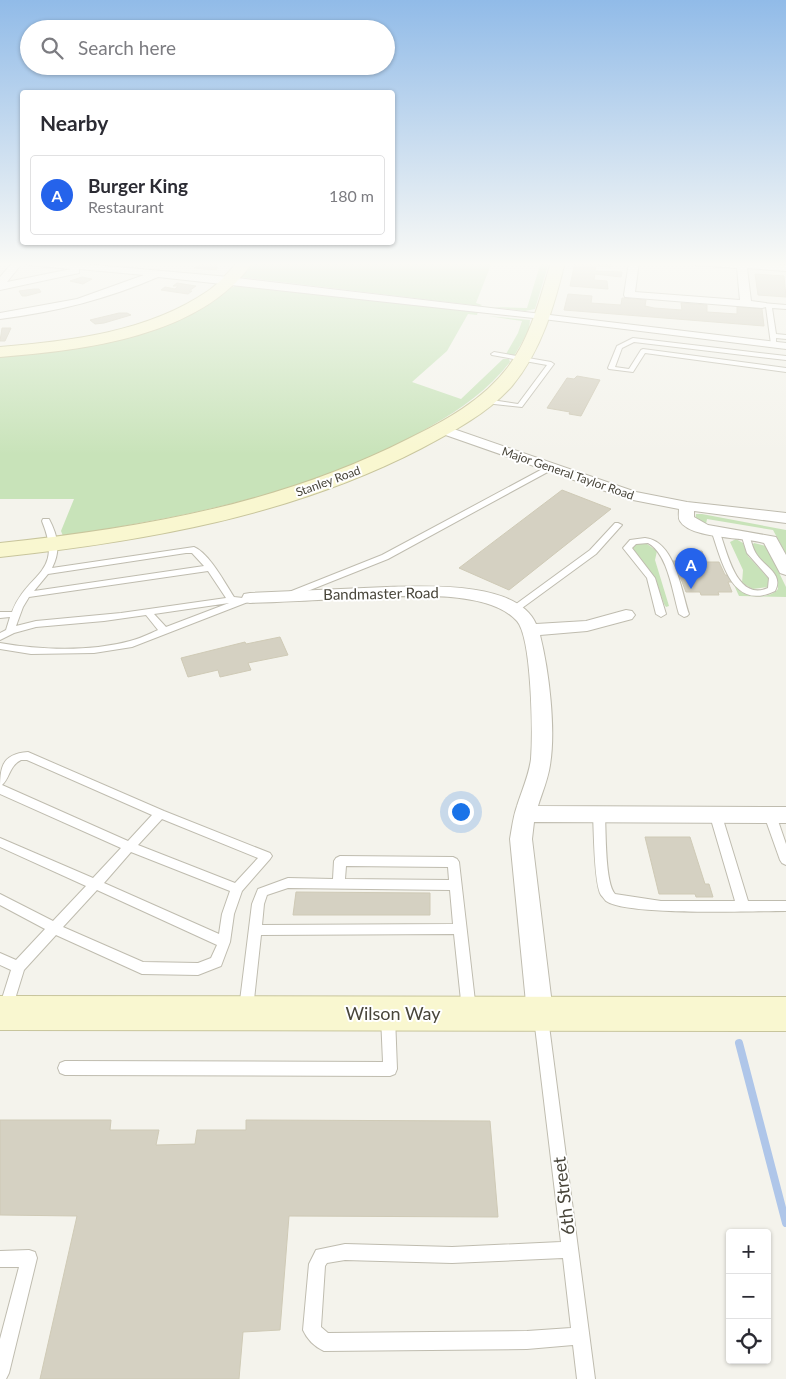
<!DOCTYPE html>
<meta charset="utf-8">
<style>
body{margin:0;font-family:Lato,sans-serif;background:#f2f2f3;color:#2b2b33}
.controls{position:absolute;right:15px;bottom:15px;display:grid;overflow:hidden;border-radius:5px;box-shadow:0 1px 4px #0004}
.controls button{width:45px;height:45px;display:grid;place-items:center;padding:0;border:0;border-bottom:1px solid #e1e1e2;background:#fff;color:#2b2b33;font:25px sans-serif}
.you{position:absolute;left:460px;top:811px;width:18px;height:18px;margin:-12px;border:4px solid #fff;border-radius:50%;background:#1a73e8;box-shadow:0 0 0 8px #1a73e833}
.badge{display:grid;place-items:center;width:32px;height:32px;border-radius:50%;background:#2563eb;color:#fff;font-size:16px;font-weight:700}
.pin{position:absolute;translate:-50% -41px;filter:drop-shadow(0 1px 2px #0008)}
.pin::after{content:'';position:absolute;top:26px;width:18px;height:15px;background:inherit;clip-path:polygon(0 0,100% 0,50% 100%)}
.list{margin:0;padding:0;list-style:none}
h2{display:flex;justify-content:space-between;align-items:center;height:65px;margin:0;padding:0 20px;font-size:21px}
h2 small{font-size:16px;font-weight:400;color:#7c7c81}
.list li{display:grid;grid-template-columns:32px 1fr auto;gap:15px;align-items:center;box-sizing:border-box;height:80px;margin:0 10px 10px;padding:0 10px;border:1px solid #e1e1e2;border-radius:5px}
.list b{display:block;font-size:19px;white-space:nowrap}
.list p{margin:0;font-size:16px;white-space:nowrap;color:#7c7c81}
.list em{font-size:16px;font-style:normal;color:#7c7c81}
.icon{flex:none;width:28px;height:28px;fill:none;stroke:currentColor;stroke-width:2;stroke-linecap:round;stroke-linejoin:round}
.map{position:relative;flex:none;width:786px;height:1379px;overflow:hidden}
.search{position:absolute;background:#fff;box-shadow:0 1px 4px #0004;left:20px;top:20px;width:375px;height:55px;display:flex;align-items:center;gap:12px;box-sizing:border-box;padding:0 18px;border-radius:28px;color:#7c7c81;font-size:19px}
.panel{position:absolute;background:#fff;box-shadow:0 1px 4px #0004;left:20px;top:90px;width:375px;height:155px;border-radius:5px}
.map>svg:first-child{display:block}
.green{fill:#c8e3b9}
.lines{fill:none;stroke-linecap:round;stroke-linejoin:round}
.stream{stroke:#afc6e9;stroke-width:8}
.building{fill:#d5d1c2;stroke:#cfcab6}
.lane-casing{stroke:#bfbcaf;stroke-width:2}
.street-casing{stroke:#bfbcaf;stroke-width:2}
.secondary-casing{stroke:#c8c59c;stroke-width:2}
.lane{fill:#fff;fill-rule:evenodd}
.street{fill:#fff;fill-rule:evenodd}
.secondary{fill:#f9f7d0;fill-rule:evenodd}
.labels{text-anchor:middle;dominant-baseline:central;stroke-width:4;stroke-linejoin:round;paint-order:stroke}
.far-street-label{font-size:12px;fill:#48453a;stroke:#fff}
.street-label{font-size:15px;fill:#48453a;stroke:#fff}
.near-street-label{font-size:18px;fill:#48453a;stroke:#fff}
</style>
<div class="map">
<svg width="786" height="1379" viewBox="0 0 786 1379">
<rect width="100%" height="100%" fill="#f4f3ec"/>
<!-- green -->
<g class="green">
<polygon points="251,262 492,262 476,303 482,305 480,306 239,277"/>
<polygon points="541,262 549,262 535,309 525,311 493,307 527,308"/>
<path d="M240,284L476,311L478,312L477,315L468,314L447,351L412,382L461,399L503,359H509L510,362C489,389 461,409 431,426C320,492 189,516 63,536L61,531L74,499H0V355L107,340Z"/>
<polygon points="488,316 530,320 529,330 514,356 506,354 518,333 522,321"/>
<polygon points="696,514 702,514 786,530 786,554 773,530 707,519 706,524 695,521"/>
<polygon points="736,539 743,543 748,556 768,578 770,582 768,587 753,589 742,583 743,570 730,542"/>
<polygon points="638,543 647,544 657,551 655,560 669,606 666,607 664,604 654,576 632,550 634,545"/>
<path d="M754,543L766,546L786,587V597L739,596L734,585C745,594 767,602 778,589C779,573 758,562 752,545Z"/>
</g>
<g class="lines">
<!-- stream -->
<polyline class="stream" points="739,1043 786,1223"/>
</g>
<!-- building -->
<g class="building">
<polygon points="198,262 219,262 215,267 218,267 216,270 194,268 202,264 197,263"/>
<polygon points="575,262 612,262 610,267 596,266 595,271 622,272 621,277 595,274 594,280 607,281 608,289 570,286"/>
<polygon points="755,274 784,276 786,297 758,295"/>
<polygon points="82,277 92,279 83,284 70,281"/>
<polygon points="177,283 196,286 189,291 192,291 188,294 161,290 165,287 175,289 178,286 173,286"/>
<polygon points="34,289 39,289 41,292 26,296 22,296 19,291"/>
<polygon points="568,294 592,296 591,303 621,305 622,298 646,300 645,306 654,308 682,310 681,303 707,305 707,312 737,314 737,307 762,309 764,326 564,310"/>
<polygon points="119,313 127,313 131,315 104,323 95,324 90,320"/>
<polygon points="2,328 11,328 5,341 0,341"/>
<polygon points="577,376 600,380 581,416 569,414 570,412 547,408 567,378 574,379"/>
<polygon points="562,490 611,509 509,590 459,568"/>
<polygon points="684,551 702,551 706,562 719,562 725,575 731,575 734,582 728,582 732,592 718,592 719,595 701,595 700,592 686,592 681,579 678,579 676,575 680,575 677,566 673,566 672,561 688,561"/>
<polygon points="280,637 288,655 248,663 251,670 220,677 218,670 188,677 181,658 245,642 246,644"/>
<polygon points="645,837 690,837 705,884 709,884 713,897 696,897 695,894 659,894"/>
<polygon points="296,892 430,893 430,915 293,915"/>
<polygon points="0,1120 111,1120 110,1130 159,1130 156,1145 195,1144 197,1130 246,1130 246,1120 490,1121 498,1217 289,1216 280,1330 243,1332 239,1379 40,1379 77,1216 0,1215"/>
</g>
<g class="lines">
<!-- lane casing -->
<g class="lane-casing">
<g id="lane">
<polygon points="762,303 786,305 786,309 772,308 776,334 786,335 786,339 776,338 776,345 771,344 766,307 760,306 760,304"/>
<polygon points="633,338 786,356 786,360 634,342 622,348 615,367 629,369 641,350 643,349 786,368 786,372 645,353 633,372 609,369 608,368 617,346"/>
<polygon points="494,352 551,362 554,364 522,407 485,403 482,401 485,399 518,404 547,365 492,355 491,354"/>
<polygon points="548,466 551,466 555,468 388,559 290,598 287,599 283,596 284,594 382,555"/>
<path d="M43,519H49C58,536 61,551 52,568L194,547C209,553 225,583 234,597L243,598L250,595L254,598L253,600L132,647L94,653L31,654L0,649V643C40,650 90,652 130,641C139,639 149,634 158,630L146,615L104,621L36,627L14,633L0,640V633L6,630L10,617L0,618V612H12C28,571 64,575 42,521ZM186,553H192L204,566L34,591L48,574ZM208,571L226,598L121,613L36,621L16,626L23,607L29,597ZM229,603L166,627L154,614Z"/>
<polygon points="615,523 618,523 622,525 596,554 518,611 512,611 510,609 512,607 590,550"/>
<path d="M712,528H718L719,530C727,551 736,602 768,588L769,578L747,553L741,534L745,532H748C751,539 752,548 757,555C765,567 784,574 775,591C731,612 722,560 711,530Z"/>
<path d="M645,538C675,541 681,590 689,614L687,616L684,617L679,614C673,595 668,553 648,543L636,544L632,548L655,578L666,614L661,617L656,614L647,578L623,548L630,540Z"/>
<path d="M28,752L164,811L270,853L272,856L270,859L242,891L234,914L230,942L221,966L198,975L142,974L56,935L24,970L11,1012L6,1014L1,1012L0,1005L11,970L0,965V953L16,960L45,929L0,905V894L53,921L86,886L0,847V838L93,878L121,848L0,794C0,769 0,754 28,752ZM21,760H27L152,815L128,841L2,785C10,778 9,766 21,760ZM162,819L258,858L235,883L138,845ZM131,852L230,891L222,914L219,934L104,883ZM97,890L217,945L211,958L198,963L143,962L63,927Z"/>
<path d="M599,811L603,812L605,815C606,833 605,883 615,894L661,901H735L710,816L712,813H720L722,816L748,901H786V911C754,911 626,916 606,901C604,899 603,897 601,895C594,884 594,831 593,815L595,812Z"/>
<polygon points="770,811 774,812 776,815 786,844 786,865 782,863 780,860 764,815 766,812"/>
<path d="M340,856L453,857L457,859L459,862L476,1010L474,1014L469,1016L464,1014L462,1010L454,934L261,935L253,1009L251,1013L246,1015L241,1013L239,1009L252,904L258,889L288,878L333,879L334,861L336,858ZM346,866L448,867L449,880L345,879ZM288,888L450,890L453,924L262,925L264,904L267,895Z"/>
<polygon points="388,1011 393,1013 395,1017 397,1069 395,1074 390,1076 65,1075 60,1073 58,1068 60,1063 65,1061 383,1062 381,1017 383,1013"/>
<path d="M541,1012L546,1014L548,1018L595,1379H577L573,1345L527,1349L324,1351C315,1347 307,1339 303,1330L309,1264L316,1250L345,1244L452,1247L561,1242L534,1018L536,1014ZM563,1258L571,1328L527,1331L328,1333L321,1327L325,1266L327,1263L345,1260L452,1263Z"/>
<polygon points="29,1250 35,1252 37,1258 9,1373 6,1379 0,1379 0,1339 19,1267 0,1267 0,1251"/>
</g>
</g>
<!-- street casing -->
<g class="street-casing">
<g id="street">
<path d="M13,262H23L7,282L71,269L29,265L24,262H62L229,277L786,343V349L543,319L158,277C108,299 55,312 0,319V313L77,299L144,275L79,269V273L0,290V277Z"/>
<polygon points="629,262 639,262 635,292 740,300 737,268 695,265 690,262 742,262 786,265 786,271 747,268 751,301 766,303 767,305 766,307 762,308 625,297 624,295"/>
<path d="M442,425L636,492L687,502L786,513V523L694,511V517L708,525L776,537L786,555V575L780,573L764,543C745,537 690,539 680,521C678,518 679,513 679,509L628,499L437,432L435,429Z"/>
<path d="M387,587C426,586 518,581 536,624L586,621L626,610L632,611L635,615L632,619L587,631L540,635C549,671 556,729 550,765C548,779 542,793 538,806L786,807V823L534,822L532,839L553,1013L549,1021L540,1024L531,1021L527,1013L510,839C512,828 513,817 517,806C522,790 529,775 531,759C533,734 532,638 517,621C486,586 388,597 345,599C313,600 282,602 250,603L244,602L242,598L244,594L250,593Z"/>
</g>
</g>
<!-- secondary casing -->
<g class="secondary-casing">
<g id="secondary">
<path d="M238,262H253C201,337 84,350 0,357V347C71,341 148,332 208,291C220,283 228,272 238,262Z"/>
<path d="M551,262H565C554,306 542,350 512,386C488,413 454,431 422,448C291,516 146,541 0,557V543C142,528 280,504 408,439C445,421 483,400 508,367C531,337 540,298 551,262Z"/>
<polygon points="0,996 786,997 786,1031 0,1030"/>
</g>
</g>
<!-- lane -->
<use href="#lane" class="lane"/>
<!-- street -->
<use href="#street" class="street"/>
<!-- secondary -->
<use href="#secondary" class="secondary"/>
</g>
<!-- sky -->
<linearGradient id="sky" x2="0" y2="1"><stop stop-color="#91bbe8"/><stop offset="0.58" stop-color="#fafaf6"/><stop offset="1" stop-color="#fafaf6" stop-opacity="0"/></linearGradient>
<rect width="786" height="455" fill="url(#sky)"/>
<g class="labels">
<!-- far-street labels -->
<g class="far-street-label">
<text transform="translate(568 473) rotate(19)">Major General Taylor Road</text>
<text transform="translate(328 481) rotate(-20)">Stanley Road</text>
</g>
<!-- street labels -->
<g class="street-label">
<text transform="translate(381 593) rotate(-1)">Bandmaster Road</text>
</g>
<!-- near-street labels -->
<g class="near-street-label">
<text x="393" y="1013">Wilson Way</text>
<text transform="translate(563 1196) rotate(-97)">6th Street</text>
</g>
</g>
</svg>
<div class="controls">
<button>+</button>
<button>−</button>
<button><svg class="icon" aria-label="locate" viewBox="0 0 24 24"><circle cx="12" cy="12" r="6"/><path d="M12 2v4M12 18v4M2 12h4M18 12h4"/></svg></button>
</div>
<div class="you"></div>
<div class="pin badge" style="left:691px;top:589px">A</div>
<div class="search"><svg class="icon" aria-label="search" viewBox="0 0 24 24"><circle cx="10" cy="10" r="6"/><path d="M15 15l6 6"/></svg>Search here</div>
<section class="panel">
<h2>Nearby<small></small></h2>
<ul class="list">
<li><span class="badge">A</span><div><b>Burger King</b><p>Restaurant</p></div><em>180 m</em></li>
</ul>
</section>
</div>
